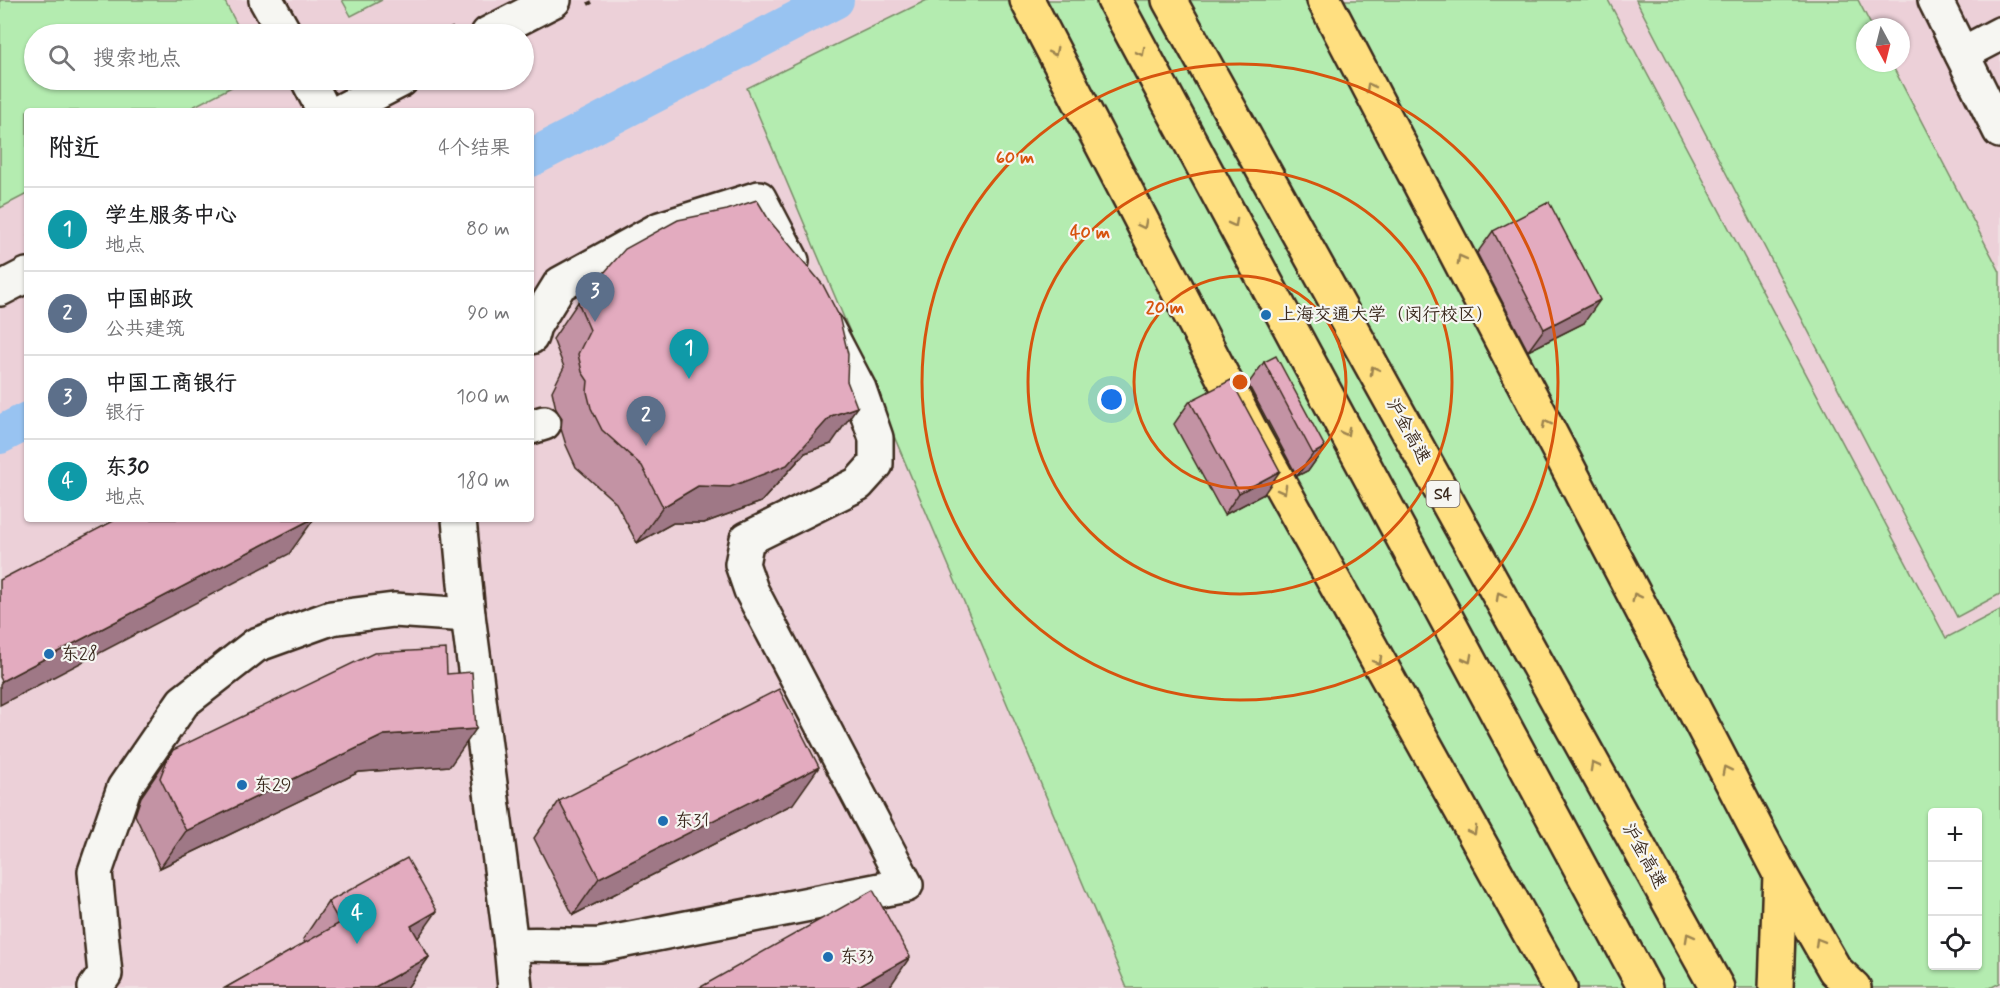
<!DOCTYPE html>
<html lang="zh">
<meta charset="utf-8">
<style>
body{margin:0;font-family:Mynerve,"LXGW WenKai TC",sans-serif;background:#f2f2f2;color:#202124}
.controls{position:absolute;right:18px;bottom:18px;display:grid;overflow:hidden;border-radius:6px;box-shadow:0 2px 4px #0004}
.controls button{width:54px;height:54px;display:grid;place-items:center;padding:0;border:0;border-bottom:2px solid #e0e0e0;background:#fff;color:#202124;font:30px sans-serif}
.compass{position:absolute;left:1856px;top:18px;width:54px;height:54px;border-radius:50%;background:#fff;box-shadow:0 2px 4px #0004;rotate:173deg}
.you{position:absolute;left:1112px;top:400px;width:21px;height:21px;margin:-15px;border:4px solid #fff;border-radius:50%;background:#1a73e8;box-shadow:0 0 0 9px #1a73e833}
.badge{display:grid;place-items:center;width:39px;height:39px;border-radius:50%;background:#1f6fb2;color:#fff;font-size:20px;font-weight:700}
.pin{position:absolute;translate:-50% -50px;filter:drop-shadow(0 2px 3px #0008)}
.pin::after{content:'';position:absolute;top:32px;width:21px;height:18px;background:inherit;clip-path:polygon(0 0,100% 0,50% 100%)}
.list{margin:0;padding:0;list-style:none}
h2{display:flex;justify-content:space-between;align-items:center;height:78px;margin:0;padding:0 24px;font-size:26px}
h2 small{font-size:20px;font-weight:400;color:#757577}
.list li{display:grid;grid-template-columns:39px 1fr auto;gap:18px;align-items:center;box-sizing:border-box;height:84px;padding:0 24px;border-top:2px solid #e0e0e0}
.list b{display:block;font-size:22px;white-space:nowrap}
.list p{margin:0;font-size:20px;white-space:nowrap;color:#757577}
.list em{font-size:20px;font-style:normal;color:#757577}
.icon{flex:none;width:33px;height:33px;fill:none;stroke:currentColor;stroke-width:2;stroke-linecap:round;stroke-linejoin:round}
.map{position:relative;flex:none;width:2000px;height:988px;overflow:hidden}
.search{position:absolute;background:#fff;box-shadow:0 2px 4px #0004;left:24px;top:24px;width:510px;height:66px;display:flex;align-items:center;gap:15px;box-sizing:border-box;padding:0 21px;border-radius:33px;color:#757577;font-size:22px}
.panel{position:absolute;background:#fff;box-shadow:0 2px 4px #0004;left:24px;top:108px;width:510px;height:414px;border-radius:6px}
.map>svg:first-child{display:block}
.built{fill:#ecd0d8;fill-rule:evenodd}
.green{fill:#b4ecb0;stroke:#788b67;stroke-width:1.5;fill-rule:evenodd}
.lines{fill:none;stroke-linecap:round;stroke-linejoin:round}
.canal{stroke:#98c3f1;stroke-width:38}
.minor-casing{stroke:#3b2a1e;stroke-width:38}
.highway-casing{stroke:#3b2a1e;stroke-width:38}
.path{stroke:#3b2a1e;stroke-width:4;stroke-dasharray:4.5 4.5;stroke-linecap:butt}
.minor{stroke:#f6f6f2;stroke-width:33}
.highway{stroke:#ffdf80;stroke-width:33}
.wall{fill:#c393a4;stroke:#3b2a1e;stroke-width:1.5}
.shaded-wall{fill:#9f7886;stroke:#3b2a1e;stroke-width:1.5}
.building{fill:#e3abbf;stroke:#3b2a1e;stroke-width:1.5}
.oneway{stroke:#9d844f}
.ring{fill:none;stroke:#d7540e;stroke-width:3}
.poi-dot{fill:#1f6fb2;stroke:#f6f6f2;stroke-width:2}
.labels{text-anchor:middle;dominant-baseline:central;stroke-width:4.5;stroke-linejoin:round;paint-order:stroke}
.shield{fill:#f6f6f2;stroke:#73675e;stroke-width:1.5}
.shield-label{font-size:16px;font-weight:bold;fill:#3b2a1e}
.poi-label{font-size:18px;fill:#3b2a1e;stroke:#f6f6f2;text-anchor:start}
.street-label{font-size:18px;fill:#3b2a1e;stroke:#f6f6f2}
.centre{fill:#d7540e;stroke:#f6f6f2;stroke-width:3}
.ring-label{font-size:18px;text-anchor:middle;font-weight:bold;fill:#d7540e;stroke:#f6f6f2;stroke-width:4.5;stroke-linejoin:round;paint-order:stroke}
</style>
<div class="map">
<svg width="2000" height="988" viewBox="0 0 2000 988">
<rect width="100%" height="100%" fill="#f0e0e3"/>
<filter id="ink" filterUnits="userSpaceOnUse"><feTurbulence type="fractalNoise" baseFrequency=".0167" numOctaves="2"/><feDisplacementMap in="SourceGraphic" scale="12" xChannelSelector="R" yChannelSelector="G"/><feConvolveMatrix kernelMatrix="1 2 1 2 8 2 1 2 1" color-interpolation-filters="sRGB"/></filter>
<g filter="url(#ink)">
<!-- built -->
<path class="built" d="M0,0H2000V887L1978,812H1932L1797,988H0ZM1865,27H1901V63H1865ZM34,34H524V80H34ZM27,111H531V519H27Z"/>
<!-- green -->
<g class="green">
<polygon points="0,0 224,0 242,34 34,34 34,80 245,80 185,111 27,111 27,194 0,208"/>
<polygon points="342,0 382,0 351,16"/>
<path d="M927,0H1608L1946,638L2000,610V983L1990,988H1127L747,88ZM1932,812H1978V966H1932Z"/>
<polygon points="1636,0 1858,0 1872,27 1865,27 1865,63 1891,63 2000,272 2000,594 1957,617"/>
</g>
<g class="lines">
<!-- canal -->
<g class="canal">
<polyline points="531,158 835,0"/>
<polyline points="0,435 27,421"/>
</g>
<!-- minor casing -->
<g class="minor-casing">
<g id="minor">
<polyline points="266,0 285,34"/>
<polyline points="1935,0 2000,131"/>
<polyline points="488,34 554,0"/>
<polyline points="1962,54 2000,34"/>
<polyline points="308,80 324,111"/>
<polyline points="341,111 401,80"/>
<polyline points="0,289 27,275"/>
<polyline points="531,337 534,326 560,284 660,229 759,198 792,261"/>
<polyline points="531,427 544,423"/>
<polyline points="459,519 468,615 511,945"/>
<polyline points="95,988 105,974 95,872 124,788 183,702 256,645 331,618 394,610 468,615"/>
<path d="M515,988L511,945C541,943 570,946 600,945L906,885L751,590L742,564L747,539L858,484L876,464V438L859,389L827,328"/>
</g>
</g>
<!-- highway casing -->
<g class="highway-casing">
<g id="highway">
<polyline points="1027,0 1255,439 1560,988"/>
<polyline points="1114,0 1645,988"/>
<polyline points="1169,0 1717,988"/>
<polyline points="1324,0 1780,874 1835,970 1854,988"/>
<polyline points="1776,988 1780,874"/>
</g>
</g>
<!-- path -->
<g class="path">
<polyline points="588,4 596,0"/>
<polyline points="441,34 454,28"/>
<polyline points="433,84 443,80"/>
</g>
<!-- minor -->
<use href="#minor" class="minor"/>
<!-- highway -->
<use href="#highway" class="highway"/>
</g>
<!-- wall -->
<g class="wall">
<polygon points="1493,231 1584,323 1528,351 1477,253"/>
<polygon points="604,273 831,444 805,453 761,502 704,523 673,523 637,543 616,503 576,467 566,445 561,429 562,418 556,409 552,391 564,367 553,339 578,302 589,294"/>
<polygon points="1264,362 1325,447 1309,470 1297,476 1248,384"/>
<polygon points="1190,401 1264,494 1224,515 1174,424"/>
<polygon points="173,750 450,766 359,772 160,868 135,815 141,797"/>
<polygon points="559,801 793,804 573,915 534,838"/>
<polygon points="328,902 418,938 429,957 407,988 225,988 305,943 303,939"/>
</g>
<!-- shaded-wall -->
<g class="shaded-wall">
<polygon points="1600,300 1584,323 1528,351 1544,329"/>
<polygon points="857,407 831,444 805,453 761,502 704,523 673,523 637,543 663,507 698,486 831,416"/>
<polygon points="1325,447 1309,470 1297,476 1313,454"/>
<polygon points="1280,471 1264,494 1224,515 1239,493"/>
<polygon points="312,519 314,519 289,554 0,705 0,684 2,681"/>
<polygon points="476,729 450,766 359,772 160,868 186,831 384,735"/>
<polygon points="819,767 793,804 573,915 599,878"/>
<polygon points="437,911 411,948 411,926"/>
<polygon points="429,957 407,988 373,988"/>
<polygon points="910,957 889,988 855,988"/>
</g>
<!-- building -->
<g class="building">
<polygon points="757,200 769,220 823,285 839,316 848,354 847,381 857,407 831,416 787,465 730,487 698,486 663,507 642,466 602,430 591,408 587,392 588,381 582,372 578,354 590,330 578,302 593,290 604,273 625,249 678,220 727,210"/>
<polygon points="1549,202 1600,300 1544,329 1493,231"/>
<polygon points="1276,356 1325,447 1313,454 1264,362"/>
<polygon points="1231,380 1280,471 1239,493 1190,401"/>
<polygon points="117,519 312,519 2,681 0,677 0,580"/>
<polygon points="446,649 447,674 472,672 476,729 384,735 186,831 160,778 167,760 173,750 374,653"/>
<polygon points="779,689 819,767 599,878 559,801"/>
<polygon points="407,858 437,911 411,926 429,957 373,988 225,988 340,923 328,902"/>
<polygon points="873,890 910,957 855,988 699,988"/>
</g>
<!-- one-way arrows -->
<defs><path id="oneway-chevron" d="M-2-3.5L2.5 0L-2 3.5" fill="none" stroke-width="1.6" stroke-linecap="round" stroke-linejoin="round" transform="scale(1.5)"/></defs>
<g class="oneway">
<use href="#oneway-chevron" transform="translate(1054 52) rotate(63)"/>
<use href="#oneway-chevron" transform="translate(1141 52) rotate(62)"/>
<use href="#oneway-chevron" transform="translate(1370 87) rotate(-118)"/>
<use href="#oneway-chevron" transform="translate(1234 223) rotate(62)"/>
<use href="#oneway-chevron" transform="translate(1143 225) rotate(63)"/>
<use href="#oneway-chevron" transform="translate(1461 259) rotate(-118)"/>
<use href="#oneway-chevron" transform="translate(1374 370) rotate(-119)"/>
<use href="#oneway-chevron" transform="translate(1546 424) rotate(-117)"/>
<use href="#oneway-chevron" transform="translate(1346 432) rotate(62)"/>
<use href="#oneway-chevron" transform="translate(1283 490) rotate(61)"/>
<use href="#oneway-chevron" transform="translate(1500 596) rotate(-119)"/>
<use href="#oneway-chevron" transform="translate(1636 597) rotate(-117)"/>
<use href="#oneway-chevron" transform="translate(1468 659) rotate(62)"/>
<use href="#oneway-chevron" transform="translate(1378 661) rotate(61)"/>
<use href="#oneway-chevron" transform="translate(1594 766) rotate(-119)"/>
<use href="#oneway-chevron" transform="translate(1726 770) rotate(-117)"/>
<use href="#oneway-chevron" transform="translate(1473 831) rotate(61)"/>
<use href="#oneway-chevron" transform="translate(1689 937) rotate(-119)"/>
<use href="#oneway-chevron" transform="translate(1819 942) rotate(-120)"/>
</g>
</g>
<!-- distance rings -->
<g class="ring">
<circle cx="1240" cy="382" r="106"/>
<circle cx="1240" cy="382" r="212"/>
<circle cx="1240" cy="382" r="318"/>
</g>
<!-- markers -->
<g class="poi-dot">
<circle cx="1266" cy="315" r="6"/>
<circle cx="49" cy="654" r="6"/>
<circle cx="242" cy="785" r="6"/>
<circle cx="663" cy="821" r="6"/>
<circle cx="828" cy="957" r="6"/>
</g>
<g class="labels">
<!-- shield labels -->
<rect class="shield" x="1426.5" y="481" width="33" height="26" rx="4.5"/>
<g class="shield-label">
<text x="1443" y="494">S4</text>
</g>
<!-- poi labels -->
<g class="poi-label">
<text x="1278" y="315">上海交通大学（闵行校区）</text>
<text x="61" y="654">东28</text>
<text x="254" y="785">东29</text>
<text x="675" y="821">东31</text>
<text x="840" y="957">东33</text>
</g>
<!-- street labels -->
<g class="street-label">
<text transform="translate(1408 431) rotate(61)">沪金高速</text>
<text transform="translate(1644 856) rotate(61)">沪金高速</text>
</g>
</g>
<circle cx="1240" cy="382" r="9" class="centre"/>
<g class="ring-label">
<text x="1015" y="163">60 m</text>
<text x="1090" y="238">40 m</text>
<text x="1165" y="313">20 m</text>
</g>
</svg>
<div class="controls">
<button>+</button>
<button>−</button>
<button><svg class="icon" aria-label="locate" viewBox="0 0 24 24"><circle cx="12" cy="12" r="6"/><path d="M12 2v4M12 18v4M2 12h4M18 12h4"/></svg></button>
</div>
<svg class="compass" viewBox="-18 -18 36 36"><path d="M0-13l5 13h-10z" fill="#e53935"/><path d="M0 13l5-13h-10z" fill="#757577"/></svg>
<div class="you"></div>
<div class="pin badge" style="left:689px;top:379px;background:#0f9aa8">1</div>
<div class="pin badge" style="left:646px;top:446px;background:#5c6f8a">2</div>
<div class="pin badge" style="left:595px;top:322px;background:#5c6f8a">3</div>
<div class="pin badge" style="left:357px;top:944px;background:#0f9aa8">4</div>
<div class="search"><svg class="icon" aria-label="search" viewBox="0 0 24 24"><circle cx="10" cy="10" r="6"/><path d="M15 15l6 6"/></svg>搜索地点</div>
<section class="panel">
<h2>附近<small>4个结果</small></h2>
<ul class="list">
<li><span class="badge" style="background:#0f9aa8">1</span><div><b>学生服务中心</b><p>地点</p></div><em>80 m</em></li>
<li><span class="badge" style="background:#5c6f8a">2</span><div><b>中国邮政</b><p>公共建筑</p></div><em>90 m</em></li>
<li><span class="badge" style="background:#5c6f8a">3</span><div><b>中国工商银行</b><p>银行</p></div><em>100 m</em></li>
<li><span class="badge" style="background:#0f9aa8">4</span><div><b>东30</b><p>地点</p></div><em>180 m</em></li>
</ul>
</section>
</div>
